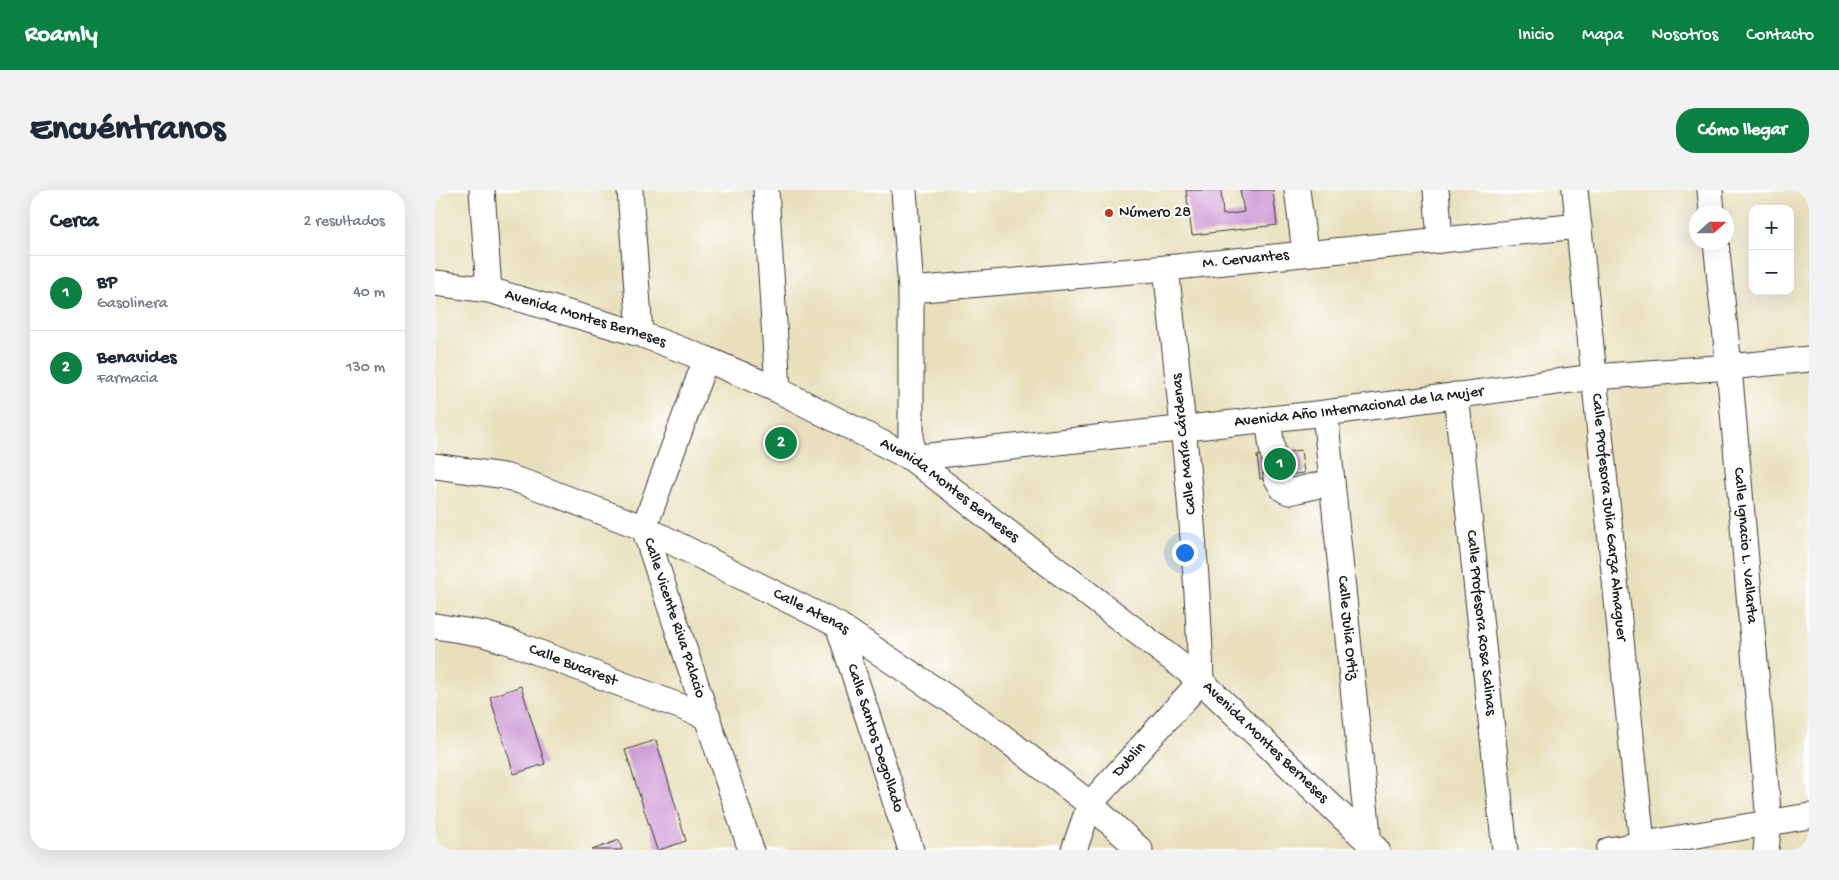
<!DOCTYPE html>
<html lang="es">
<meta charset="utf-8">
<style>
body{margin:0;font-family:"Gochi Hand",sans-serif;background:#f2f2f3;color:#1f2937}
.controls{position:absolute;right:15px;top:15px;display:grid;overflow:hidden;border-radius:10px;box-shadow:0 5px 20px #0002}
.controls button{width:45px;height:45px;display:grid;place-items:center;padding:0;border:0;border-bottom:1px solid #e0e1e3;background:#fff;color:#1f2937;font:25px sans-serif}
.compass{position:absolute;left:1254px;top:15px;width:45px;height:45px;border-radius:50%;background:#fff;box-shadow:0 5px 20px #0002;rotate:69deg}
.you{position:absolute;left:749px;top:362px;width:18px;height:18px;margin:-12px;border:4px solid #fff;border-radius:50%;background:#1a73e8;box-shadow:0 0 0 8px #1a73e833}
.badge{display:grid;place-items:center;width:32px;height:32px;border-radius:50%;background:#0b8043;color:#fff;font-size:16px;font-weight:700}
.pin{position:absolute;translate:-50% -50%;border:2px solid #fff;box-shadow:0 1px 5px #0006}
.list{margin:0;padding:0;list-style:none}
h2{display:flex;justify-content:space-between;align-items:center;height:65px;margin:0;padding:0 20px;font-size:21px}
h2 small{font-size:16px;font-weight:400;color:#747a83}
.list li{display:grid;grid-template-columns:32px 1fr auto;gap:15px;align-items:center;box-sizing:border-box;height:75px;padding:0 20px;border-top:1px solid #e0e1e3}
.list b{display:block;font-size:19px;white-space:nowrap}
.list p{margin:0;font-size:16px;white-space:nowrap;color:#747a83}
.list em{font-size:16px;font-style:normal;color:#747a83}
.map{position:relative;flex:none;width:1374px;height:660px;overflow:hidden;border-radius:20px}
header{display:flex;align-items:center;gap:30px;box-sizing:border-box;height:70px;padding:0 25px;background:#0b8043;color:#fff}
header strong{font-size:24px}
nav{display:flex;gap:28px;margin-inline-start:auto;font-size:18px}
.intro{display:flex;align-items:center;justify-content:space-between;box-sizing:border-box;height:120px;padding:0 30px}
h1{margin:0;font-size:35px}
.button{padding:12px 22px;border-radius:20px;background:#0b8043;color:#fff;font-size:18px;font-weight:700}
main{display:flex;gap:30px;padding:0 30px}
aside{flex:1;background:#fff;border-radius:20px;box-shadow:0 5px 20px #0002}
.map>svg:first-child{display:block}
.building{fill:#ca94d3}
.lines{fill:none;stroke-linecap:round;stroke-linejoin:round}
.minor-casing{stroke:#3b3934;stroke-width:27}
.minor{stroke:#fff;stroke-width:25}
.poi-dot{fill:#c8321e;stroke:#fff;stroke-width:2}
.labels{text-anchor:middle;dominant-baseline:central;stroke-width:4;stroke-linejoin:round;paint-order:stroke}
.poi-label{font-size:16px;fill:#1c1c1c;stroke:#fff;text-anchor:start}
.street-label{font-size:16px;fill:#1c1c1c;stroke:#fff}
</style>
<header>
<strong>Roamly</strong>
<nav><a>Inicio</a><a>Mapa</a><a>Nosotros</a><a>Contacto</a></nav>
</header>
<div class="intro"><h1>Encuéntranos</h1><a class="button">Cómo llegar</a></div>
<main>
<aside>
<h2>Cerca<small>2 resultados</small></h2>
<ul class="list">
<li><span class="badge">1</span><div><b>BP</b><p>Gasolinera</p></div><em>40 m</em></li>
<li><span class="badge">2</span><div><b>Benavides</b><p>Farmacia</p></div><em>130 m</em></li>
</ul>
</aside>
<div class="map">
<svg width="1374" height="660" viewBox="0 0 1374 660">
<rect width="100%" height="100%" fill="#fff"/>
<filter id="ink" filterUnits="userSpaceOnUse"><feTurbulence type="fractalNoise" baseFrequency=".02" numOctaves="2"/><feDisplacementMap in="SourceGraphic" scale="10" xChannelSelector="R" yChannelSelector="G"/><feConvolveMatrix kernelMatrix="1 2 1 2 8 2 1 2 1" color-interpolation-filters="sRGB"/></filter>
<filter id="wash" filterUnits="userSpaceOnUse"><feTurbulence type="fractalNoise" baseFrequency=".0096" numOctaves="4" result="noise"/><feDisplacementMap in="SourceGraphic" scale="20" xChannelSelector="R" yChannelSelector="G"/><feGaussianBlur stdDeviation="1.12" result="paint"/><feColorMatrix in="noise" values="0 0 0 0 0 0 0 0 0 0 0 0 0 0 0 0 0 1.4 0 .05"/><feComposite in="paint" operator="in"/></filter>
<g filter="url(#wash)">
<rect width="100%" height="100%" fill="#e8e0bd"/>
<g id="blocks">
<!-- building -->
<g class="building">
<polygon points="751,0 786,0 788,25 809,22 805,0 838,0 842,35 757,45"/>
<polygon points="866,260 869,283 825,289 822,266"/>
<polygon points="86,496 110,574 79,584 55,507"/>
<polygon points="221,550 251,651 224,660 222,660 190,560"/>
<polygon points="184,650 187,660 157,660"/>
</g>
</g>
</g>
<g filter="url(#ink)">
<use href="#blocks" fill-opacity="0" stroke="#3b3934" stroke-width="1"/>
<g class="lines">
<!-- minor casing -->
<g class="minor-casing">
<g id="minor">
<polyline points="47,0 54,100"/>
<polyline points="195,0 205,144"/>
<polyline points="331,0 343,200"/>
<polyline points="469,0 476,100 476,268"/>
<polyline points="862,0 870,62"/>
<polyline points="1001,0 1005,50"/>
<path id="s1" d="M1140,0L1207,654"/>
<polyline points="1275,0 1277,22"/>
<path id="s2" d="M1281,52L1294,177L1334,632L1331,660"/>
<path id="s3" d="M0,93L54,100L205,144L271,169L343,200L476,268L766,491L942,660"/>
<path id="s4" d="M476,100L731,78L1144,36"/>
<path id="s5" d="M271,169L209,338L316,660"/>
<path id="s6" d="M1021,205L1070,660"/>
<path id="s7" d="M890,223L934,654"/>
<polyline points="833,230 838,264"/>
<path id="s8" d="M476,268L890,223L1159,187L1294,177L1374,169"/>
<path id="s9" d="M0,276L69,286L97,295L209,338L403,435L547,531L655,614L705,660"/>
<polyline points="841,287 848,299 854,302 897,292"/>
<path id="s10" d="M403,435L476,660"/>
<path id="s11" d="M0,436L49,444L81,454L273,527"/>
<path id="s12" d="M639,660L655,614L766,491C762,352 746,215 731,78"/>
<polyline points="1174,660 1374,626"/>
</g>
</g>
<!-- minor -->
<use href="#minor" class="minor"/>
</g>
</g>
<!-- markers -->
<circle class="poi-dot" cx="674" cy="23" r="5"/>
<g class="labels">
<!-- poi labels -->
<g class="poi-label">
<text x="684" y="23">Número 28</text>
</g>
<!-- street labels -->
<g class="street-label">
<text stroke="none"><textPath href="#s4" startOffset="336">M. Cervantes</textPath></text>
<text stroke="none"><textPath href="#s3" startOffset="155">Avenida Montes Berneses</textPath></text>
<text stroke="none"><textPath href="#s8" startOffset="451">Avenida Año Internacional de la Mujer</textPath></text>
<text transform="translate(750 254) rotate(-96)">Calle María Cárdenas</text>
<text stroke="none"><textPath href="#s3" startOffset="560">Avenida Montes Berneses</textPath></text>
<text stroke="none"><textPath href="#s1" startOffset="329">Calle Profesora Julia Garza Almaguer</textPath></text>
<text stroke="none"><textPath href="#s2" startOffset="305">Calle Ignacio L. Vallarta</textPath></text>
<text stroke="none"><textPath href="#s9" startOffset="406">Calle Atenas</textPath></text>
<text stroke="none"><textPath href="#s5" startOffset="275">Calle Vicente Riva Palacio</textPath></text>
<text stroke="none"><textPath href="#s6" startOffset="229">Calle Profesora Rosa Salinas</textPath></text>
<text stroke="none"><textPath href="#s7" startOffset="216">Calle Julia Ortiz</textPath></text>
<text stroke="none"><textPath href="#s11" startOffset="144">Calle Bucarest</textPath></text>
<text stroke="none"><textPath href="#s10" startOffset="119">Calle Santos Degollado</textPath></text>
<text stroke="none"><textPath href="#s3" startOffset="965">Avenida Montes Berneses</textPath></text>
<text stroke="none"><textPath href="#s12" startOffset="108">Dublin</textPath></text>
</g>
</g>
</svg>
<div class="controls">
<button>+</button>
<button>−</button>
</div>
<svg class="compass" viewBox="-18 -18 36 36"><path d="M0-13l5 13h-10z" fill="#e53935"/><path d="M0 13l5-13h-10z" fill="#747a83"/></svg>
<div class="you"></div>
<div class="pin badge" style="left:845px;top:274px">1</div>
<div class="pin badge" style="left:346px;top:253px">2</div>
</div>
</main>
